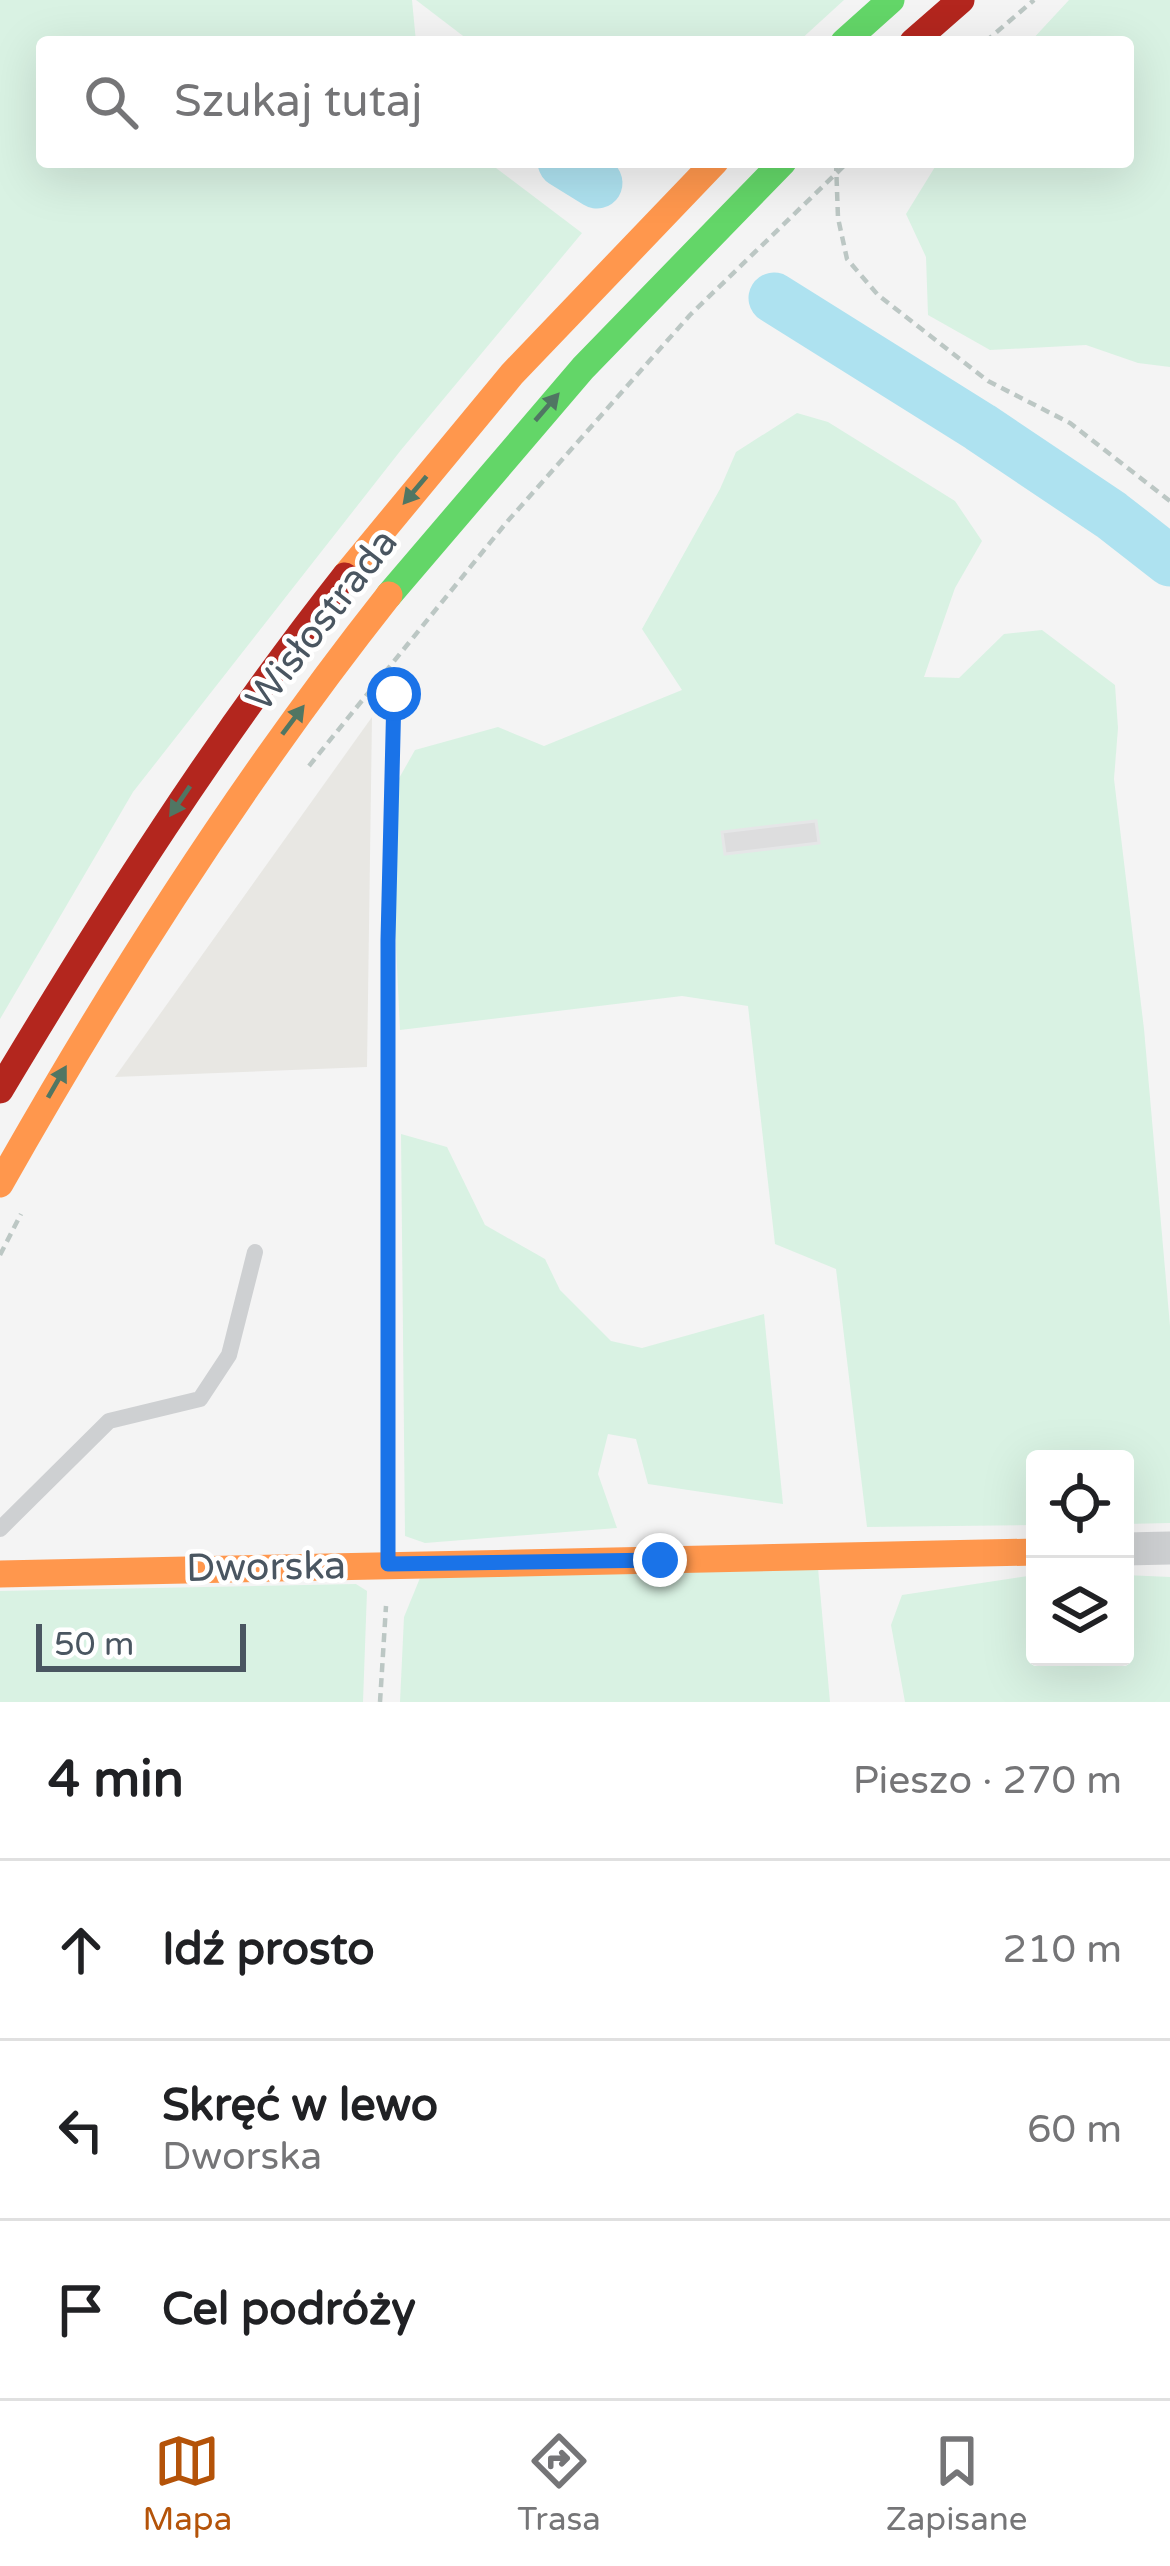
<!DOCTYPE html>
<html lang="pl">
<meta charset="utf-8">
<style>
body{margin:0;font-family:"Varela Round",sans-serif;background:#f6f6f6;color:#202124}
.controls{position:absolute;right:36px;bottom:36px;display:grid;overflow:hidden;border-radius:12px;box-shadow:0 12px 48px #0002}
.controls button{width:108px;height:108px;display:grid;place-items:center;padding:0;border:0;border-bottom:3px solid #e0e0e0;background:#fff;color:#202124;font:60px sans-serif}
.scale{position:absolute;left:36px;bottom:30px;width:210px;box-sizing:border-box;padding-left:12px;border:6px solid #4a5661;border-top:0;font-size:33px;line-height:42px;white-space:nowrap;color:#4a5661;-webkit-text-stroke:9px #fff;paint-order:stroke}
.stop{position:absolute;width:36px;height:36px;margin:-27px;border:9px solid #1a73e8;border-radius:50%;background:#fff}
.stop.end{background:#1a73e8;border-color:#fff;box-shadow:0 3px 12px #0008}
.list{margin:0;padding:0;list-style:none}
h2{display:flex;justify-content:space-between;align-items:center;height:156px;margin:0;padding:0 48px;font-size:51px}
h2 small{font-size:39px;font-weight:400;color:#757577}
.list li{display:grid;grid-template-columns:78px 1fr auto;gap:36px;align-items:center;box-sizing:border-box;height:180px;padding:0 48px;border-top:3px solid #e0e0e0}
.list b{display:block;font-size:45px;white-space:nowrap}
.list p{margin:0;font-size:39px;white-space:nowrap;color:#757577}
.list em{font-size:39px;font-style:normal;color:#757577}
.icon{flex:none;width:66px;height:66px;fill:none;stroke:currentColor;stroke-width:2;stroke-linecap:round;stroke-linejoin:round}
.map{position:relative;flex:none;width:1170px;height:1702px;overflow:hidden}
.search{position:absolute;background:#fff;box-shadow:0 12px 48px #0002;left:36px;right:36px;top:36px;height:132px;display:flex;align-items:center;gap:30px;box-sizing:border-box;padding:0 42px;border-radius:12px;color:#757577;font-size:45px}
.sheet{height:696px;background:#fff}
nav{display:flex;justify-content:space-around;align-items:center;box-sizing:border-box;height:168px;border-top:3px solid #e0e0e0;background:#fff;font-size:33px;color:#757577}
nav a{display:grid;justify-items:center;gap:6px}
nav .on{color:#b45309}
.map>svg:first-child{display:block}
.commercial{fill:#e8e7e3}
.green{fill:#d9f2e3}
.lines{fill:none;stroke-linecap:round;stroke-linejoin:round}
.river{stroke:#aee2f0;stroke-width:51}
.building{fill:#ddddde;stroke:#e5e6e7;stroke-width:3}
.path{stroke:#bcc7c4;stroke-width:4.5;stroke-dasharray:9 6;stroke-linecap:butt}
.lane{stroke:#ced0d2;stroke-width:16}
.street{stroke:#ced0d2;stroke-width:33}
.fast{stroke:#63d668;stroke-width:27}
.slow{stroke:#ff974d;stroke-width:27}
.jam{stroke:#b3261e;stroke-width:27}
.oneway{fill:#507663}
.route{stroke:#1a73e8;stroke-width:15}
.labels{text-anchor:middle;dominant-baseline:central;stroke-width:9;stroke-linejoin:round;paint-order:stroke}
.street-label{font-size:39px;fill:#4a5661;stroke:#fff}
</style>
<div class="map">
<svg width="1170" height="1702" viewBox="0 0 1170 1702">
<rect width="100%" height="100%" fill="#f4f4f4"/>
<!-- commercial -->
<polygon class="commercial" points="372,717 367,1067 115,1077"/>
<!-- green -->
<g class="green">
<polygon points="0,0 412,0 416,42 42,42 42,162 488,162 582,233 401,450 133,792 0,1019"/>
<polygon points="416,0 844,0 798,42 471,42"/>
<polygon points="1069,0 1170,0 1170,367 1138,363 1086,345 990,350 928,315 926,257 906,214 938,162 1128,162 1128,42 1030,42"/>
<polygon points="797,413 828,422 955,501 982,541 955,588 924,677 959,678 1004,634 1042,630 1115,685 1118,728 1114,779 1144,1029 1170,1326 1170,1523 1125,1524 1125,1459 1035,1459 1035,1525 867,1527 836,1269 775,1244 748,1006 682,996 400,1030 389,796 415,750 498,727 544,746 682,690 642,629 720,489 736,452"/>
<polygon points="401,1134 447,1147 485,1225 545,1259 560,1290 611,1341 642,1348 764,1314 783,1504 648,1484 636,1439 608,1434 598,1474 617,1528 425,1543 405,1536"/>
<polygon points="818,1568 830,1702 400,1702 404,1617 420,1578"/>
<polygon points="1035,1575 1035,1657 1125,1657 1125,1575 1170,1577 1170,1702 905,1702 891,1625 902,1595"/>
<polygon points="356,1584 367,1591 363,1702 0,1702 0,1591"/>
</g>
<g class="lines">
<!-- river -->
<g class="river">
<polyline points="563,162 597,183"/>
<polyline points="774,298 980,427 1111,515 1170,561"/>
</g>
</g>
<!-- building -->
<polygon class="building" points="816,821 819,843 725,854 722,832"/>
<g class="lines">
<!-- path -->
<g class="path">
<polyline points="985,42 1034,0"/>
<polyline points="836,162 838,218 847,259 878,295 988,381 1070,423 1170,501"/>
<polyline points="387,671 395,695 388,940 388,1529"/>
<polyline points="309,766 506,523 690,315 848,162"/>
<polyline points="0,1255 21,1214"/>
<polyline points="380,1702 386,1606"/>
</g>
<!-- lane -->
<polyline class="lane" points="0,1529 109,1421 200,1399 229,1355 255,1252"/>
<!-- street -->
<polyline class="street" points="1125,1549 1170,1548"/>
<!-- fast -->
<g class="fast">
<polyline points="844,42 891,0"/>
<polyline points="389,595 583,368 783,162"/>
</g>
<!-- slow -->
<g class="slow">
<polyline points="345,576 512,374 715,162"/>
<path d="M0,1184C116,978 242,781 389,595"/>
<polyline points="0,1574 1035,1552"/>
</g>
<!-- jam -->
<g class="jam">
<polyline points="913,42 961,0"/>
<path d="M0,1090C106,913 217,738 345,576"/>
</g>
</g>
<!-- one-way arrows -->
<defs><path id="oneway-solid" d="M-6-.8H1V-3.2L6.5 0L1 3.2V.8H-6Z" transform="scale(3)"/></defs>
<g class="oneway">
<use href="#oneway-solid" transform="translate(547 407) rotate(-49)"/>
<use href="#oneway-solid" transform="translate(415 490) rotate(130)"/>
<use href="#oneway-solid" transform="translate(293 720) rotate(-53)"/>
<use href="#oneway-solid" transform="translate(180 801) rotate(124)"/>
<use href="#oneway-solid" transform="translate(57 1082) rotate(-60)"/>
</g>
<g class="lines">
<!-- route -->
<polyline class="route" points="394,694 388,940 388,1564 660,1560"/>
</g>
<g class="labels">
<!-- street labels -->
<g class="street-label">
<text transform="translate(322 620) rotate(-52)">Wisłostrada</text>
<text transform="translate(266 1567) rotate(-1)">Dworska</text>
</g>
</g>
</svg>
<div class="controls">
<button><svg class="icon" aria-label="locate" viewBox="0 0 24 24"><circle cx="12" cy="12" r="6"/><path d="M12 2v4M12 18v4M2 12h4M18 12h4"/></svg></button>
<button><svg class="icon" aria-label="layers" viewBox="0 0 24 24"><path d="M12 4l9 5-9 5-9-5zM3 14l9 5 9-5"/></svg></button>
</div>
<div class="scale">50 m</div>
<div class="stop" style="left:394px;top:694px"></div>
<div class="stop end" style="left:660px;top:1560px"></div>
<div class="search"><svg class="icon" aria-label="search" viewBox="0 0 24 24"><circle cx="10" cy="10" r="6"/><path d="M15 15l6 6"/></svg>Szukaj tutaj</div>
</div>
<section class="sheet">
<h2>4 min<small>Pieszo · 270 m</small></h2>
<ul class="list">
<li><svg class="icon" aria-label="ahead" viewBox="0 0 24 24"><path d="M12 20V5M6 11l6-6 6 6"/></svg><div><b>Idź prosto</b></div><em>210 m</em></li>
<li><svg class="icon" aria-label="left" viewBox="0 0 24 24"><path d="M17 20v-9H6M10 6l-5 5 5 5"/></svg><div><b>Skręć w lewo</b><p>Dworska</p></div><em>60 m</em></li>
<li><svg class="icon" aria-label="arrive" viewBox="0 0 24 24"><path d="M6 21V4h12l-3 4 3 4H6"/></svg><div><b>Cel podróży</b></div></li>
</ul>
</section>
<nav>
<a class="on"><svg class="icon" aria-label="map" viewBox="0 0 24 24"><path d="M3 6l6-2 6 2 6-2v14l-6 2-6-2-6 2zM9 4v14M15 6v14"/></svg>Mapa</a>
<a><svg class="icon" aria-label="directions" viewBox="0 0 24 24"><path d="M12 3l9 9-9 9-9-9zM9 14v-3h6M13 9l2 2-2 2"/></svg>Trasa</a>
<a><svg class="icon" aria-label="saved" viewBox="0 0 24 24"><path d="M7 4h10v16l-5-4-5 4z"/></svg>Zapisane</a>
</nav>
